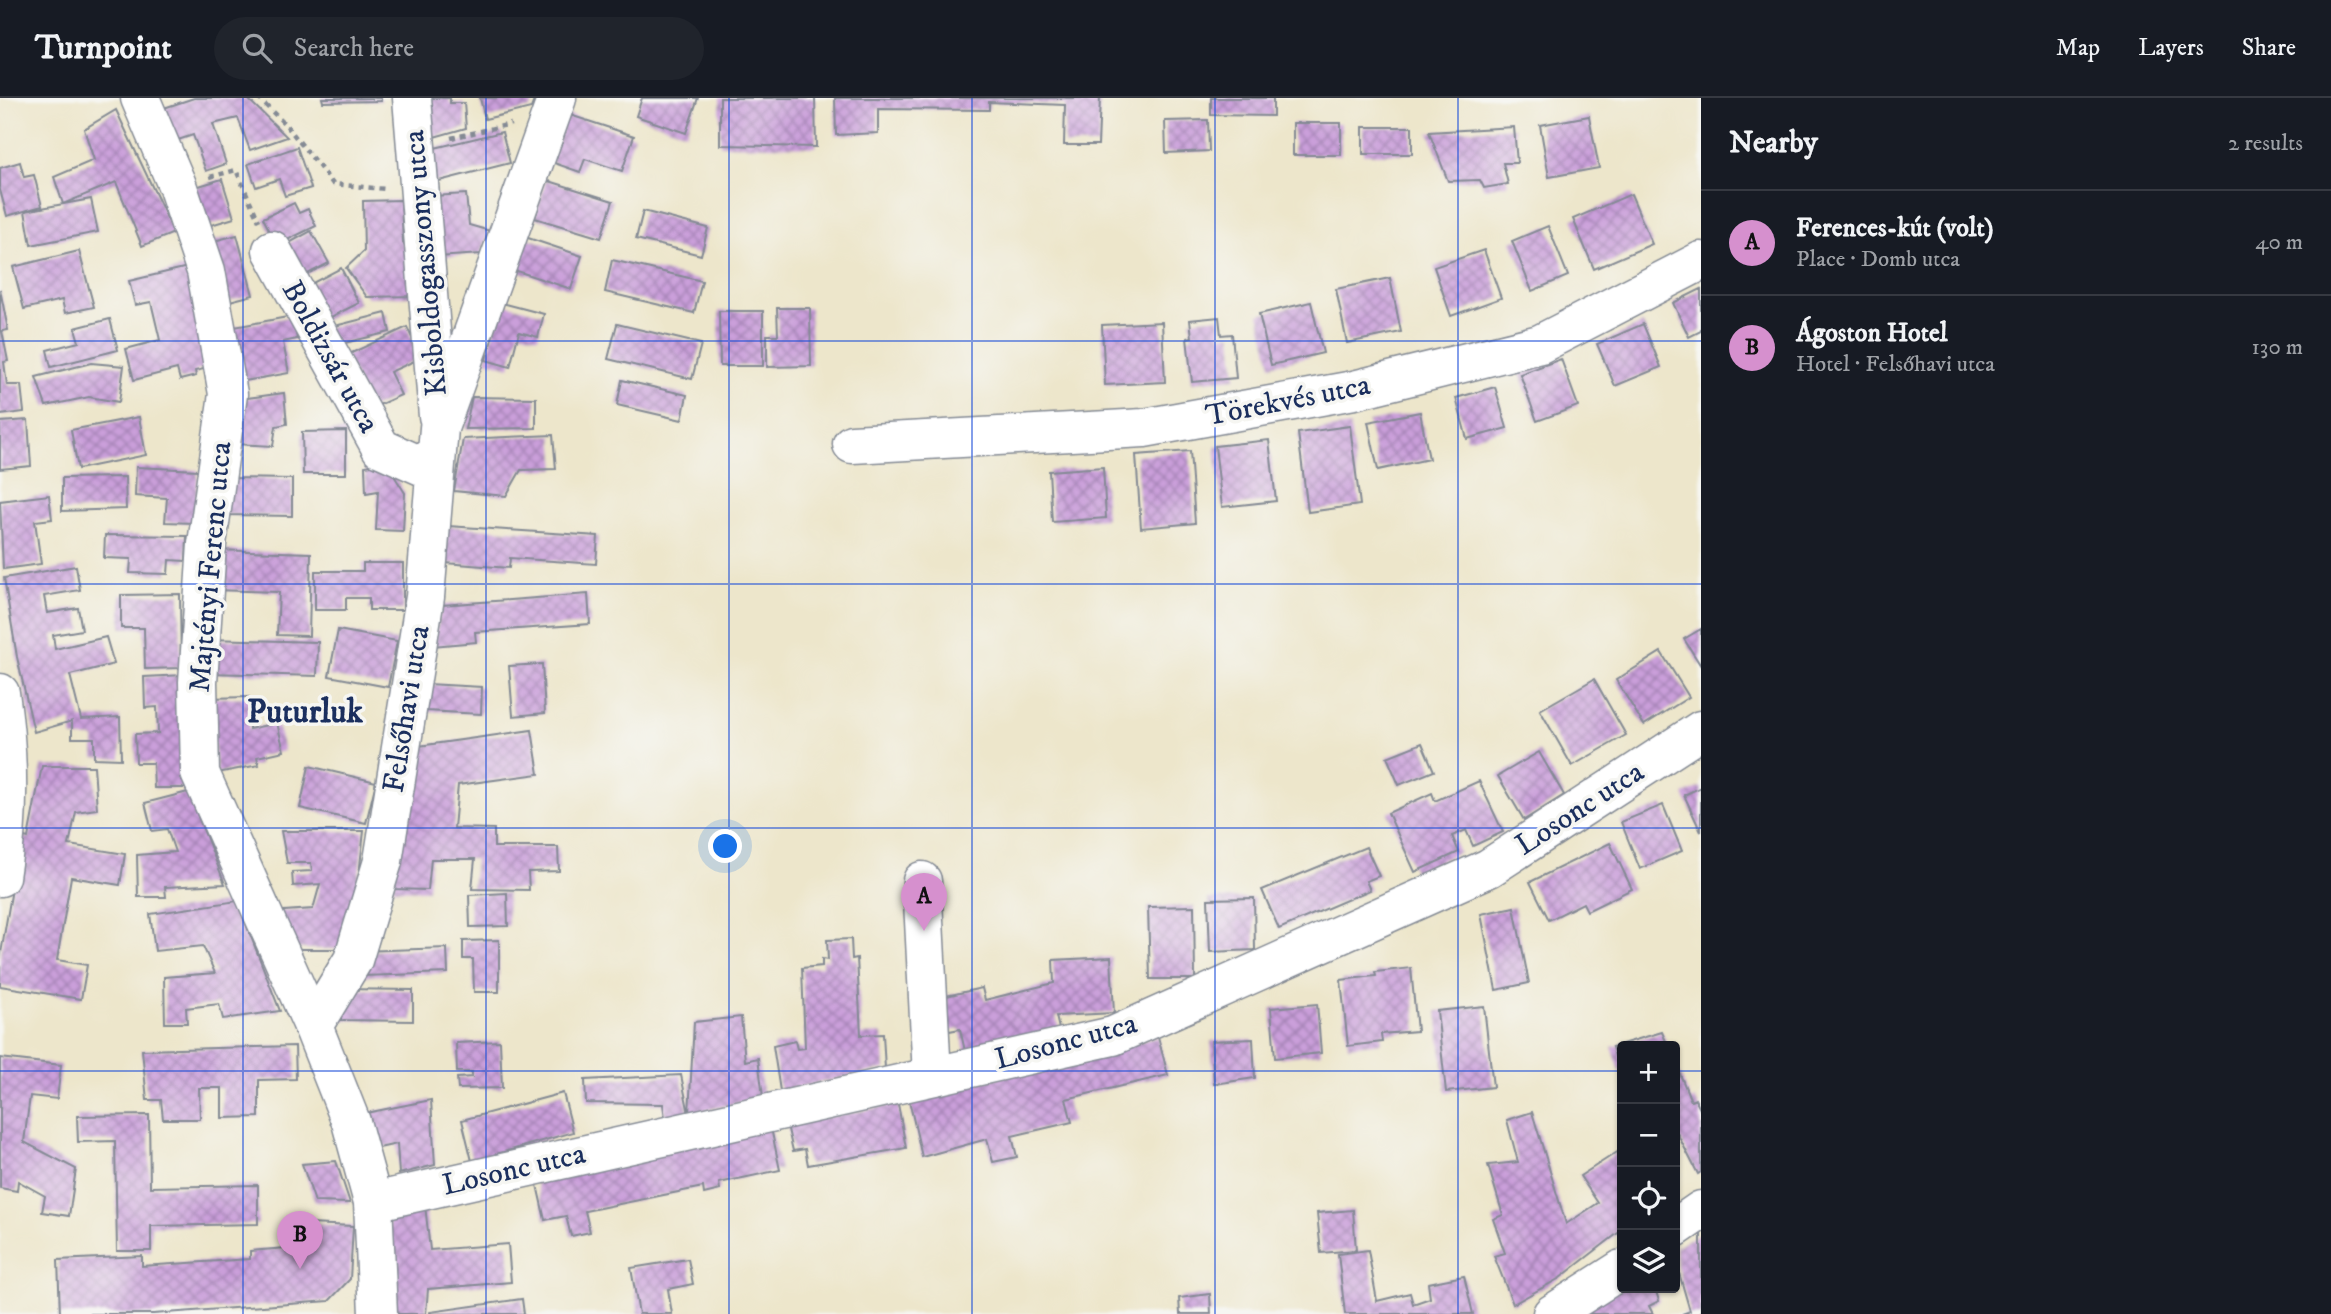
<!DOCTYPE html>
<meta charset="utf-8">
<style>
body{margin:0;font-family:"IM FELL DW Pica",serif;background:#20242c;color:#f1f3f6}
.controls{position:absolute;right:21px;bottom:21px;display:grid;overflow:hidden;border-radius:7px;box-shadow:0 2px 5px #0004}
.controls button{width:63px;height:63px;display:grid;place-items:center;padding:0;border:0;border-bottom:2px solid #363941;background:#171b24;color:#f1f3f6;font:35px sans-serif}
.you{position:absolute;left:726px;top:749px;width:24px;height:24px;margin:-18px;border:5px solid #fff;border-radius:50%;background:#1a73e8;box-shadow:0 0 0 10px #1a73e833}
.badge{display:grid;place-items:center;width:46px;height:46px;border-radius:50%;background:#d690ce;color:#111;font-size:23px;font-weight:700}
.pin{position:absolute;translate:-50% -58px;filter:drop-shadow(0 2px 4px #0008)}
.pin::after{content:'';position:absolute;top:37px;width:24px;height:21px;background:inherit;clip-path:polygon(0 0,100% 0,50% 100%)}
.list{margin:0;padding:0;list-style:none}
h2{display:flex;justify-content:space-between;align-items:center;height:91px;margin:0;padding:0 28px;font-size:30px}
h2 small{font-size:23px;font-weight:400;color:#9ea1a6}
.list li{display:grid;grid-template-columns:46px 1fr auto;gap:21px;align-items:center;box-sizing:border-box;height:105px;padding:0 28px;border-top:2px solid #363941}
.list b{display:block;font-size:26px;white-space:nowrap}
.list p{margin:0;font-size:23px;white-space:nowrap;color:#9ea1a6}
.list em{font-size:23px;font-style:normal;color:#9ea1a6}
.icon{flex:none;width:38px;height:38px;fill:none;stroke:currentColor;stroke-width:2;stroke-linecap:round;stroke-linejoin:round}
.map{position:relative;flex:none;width:1701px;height:1216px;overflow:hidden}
header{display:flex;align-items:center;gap:42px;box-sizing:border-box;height:98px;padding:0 35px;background:#171b24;border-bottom:2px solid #363941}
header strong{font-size:33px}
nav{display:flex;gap:38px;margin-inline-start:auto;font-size:24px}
.search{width:490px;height:63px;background:#20242c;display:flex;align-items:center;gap:18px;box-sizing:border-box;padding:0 24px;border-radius:38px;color:#9ea1a6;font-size:26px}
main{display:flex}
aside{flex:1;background:#171b24}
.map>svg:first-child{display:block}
.building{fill:url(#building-cross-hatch)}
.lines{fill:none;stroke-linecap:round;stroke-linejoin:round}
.minor-casing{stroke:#848a94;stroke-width:41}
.path{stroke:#848a94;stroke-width:4.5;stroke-dasharray:5 5;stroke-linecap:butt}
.minor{stroke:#fff;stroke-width:38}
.grid{fill:none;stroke:#1d4ed8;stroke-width:2;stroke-opacity:0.55}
.labels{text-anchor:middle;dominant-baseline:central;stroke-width:7;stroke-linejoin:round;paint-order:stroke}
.street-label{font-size:30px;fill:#1b2f5e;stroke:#f6f6f2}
.quarter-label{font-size:33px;font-weight:bold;fill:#1b2f5e;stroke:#f6f6f2}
</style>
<header>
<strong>Turnpoint</strong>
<div class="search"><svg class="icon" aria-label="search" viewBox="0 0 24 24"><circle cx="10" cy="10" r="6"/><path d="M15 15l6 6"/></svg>Search here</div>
<nav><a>Map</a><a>Layers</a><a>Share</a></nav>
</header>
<main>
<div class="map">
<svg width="1701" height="1216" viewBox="0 0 1701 1216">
<defs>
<pattern id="building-cross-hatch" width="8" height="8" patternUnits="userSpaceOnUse" patternTransform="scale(1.75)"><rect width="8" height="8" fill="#ca9fda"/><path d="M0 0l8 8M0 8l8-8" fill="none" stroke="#a382b4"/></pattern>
</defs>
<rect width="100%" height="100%" fill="#f6f6f2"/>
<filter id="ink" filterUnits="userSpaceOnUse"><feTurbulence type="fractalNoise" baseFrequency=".0143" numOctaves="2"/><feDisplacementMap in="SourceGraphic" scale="14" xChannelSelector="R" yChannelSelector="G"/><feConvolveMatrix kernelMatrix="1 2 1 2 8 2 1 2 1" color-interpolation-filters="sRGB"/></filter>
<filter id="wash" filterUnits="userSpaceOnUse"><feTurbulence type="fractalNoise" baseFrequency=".00686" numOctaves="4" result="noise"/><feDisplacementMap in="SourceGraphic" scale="28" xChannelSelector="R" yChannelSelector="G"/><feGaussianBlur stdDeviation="1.57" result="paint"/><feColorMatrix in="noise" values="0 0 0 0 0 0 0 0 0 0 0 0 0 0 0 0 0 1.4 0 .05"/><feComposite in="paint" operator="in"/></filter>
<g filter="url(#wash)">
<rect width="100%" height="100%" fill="#ede6cb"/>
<g id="blocks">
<!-- building -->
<g class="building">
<polygon points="194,0 247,0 287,39 250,52 238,20 213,26 226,66 206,73 193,37 169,45 158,12"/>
<polygon points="322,0 381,0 381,3 323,4"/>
<polygon points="417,0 450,0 450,5 464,5 466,30 420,43"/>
<polygon points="480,0 535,0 531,10 485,21"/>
<polygon points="642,0 698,0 686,35 636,18"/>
<polygon points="720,0 815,0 816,49 720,47"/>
<polygon points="835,0 1100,0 1098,47 1064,47 1065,7 989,4 989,12 878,11 878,35 836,37"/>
<polygon points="1211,0 1273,0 1273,18 1211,17"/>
<polygon points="116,12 174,135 142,148 116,84 63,106 54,79 94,62 84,31"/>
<polygon points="567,16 634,38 622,73 585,61 580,74 551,64"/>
<polygon points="1589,18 1599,70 1549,79 1540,27"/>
<polygon points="1208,22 1209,53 1166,55 1165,23"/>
<rect x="1293" y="25" width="48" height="32"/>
<rect x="1363" y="29" width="49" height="27"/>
<polygon points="1514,29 1517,65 1503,65 1508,86 1484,90 1480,82 1448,83 1429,34"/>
<polygon points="502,34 510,65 427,86 422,53"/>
<polygon points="297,49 311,90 285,98 279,81 256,89 248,66"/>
<polygon points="20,64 24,79 34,77 42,108 7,118 0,92 0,70"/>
<polygon points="222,81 234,120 201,130 189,91"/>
<polygon points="546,82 613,103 601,140 535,120"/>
<polygon points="466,96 469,127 490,133 481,156 437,159 433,98"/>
<polygon points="1631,96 1652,146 1594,171 1573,121"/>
<polygon points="91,101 98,134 31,147 25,113"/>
<polygon points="401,102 403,145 413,163 414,198 367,199 346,170 364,153 363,103"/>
<polygon points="294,105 299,115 308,111 316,128 277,147 263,120"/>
<polygon points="643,113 708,130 701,157 636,141"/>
<polygon points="1548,128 1568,178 1532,193 1512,143"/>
<polygon points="311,133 329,165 296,182 280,150"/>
<polygon points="237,137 253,197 222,205 206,145"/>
<polygon points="525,139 582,158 571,191 514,172"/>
<polygon points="1484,152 1501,200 1451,218 1434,169"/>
<polygon points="79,153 94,209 65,215 62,202 24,211 13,169"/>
<polygon points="612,162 702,183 694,215 605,194"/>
<polygon points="188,169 213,269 195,273 196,278 180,282 177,271 134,282 126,251 160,242 151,204 135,207 129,183"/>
<polygon points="341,170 359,205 321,224 303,190"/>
<polygon points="1390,180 1401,234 1347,245 1336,191"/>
<polygon points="0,191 8,232 2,233 8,263 4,264 7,287 21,287 24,314 0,317"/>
<polygon points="1701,191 1701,233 1689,239 1673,205"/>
<polygon points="1311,204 1323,255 1271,267 1259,216"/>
<polygon points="502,205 544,216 538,239 519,234 510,269 486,262"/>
<polygon points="777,210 810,210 811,268 767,269 767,237 778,237"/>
<polygon points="719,213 763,213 763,268 720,268"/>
<polygon points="386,215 390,234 332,248 327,230"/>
<polygon points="293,218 297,241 283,244 289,275 239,284 229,230"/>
<polygon points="1219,219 1221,237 1232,236 1236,280 1192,284 1187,240 1192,239 1190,222"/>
<polygon points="110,221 118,252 51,269 47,252 79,244 75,230"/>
<polygon points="1162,224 1165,284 1105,287 1102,227"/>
<polygon points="617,226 701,246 692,281 608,261"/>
<polygon points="1643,226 1661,269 1615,288 1597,246"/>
<polygon points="407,229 421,260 390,274 401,297 370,311 345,258"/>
<polygon points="1561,261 1578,308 1537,323 1520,276"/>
<polygon points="91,265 124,268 119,304 89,299 46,308 36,279"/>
<polygon points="622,282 687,297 682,322 617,307"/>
<polygon points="1495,289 1507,330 1467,341 1456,300"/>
<polygon points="284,295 287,326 276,328 273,348 236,346 240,301"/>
<polygon points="472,299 536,300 536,330 465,331"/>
<polygon points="1420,314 1429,361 1378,372 1368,324"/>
<polygon points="139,319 146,357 78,371 71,332"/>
<polygon points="28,322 31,368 0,371 0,324"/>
<polygon points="1350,328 1360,407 1308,414 1298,335"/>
<polygon points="346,333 346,376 303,376 302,334"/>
<polygon points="553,337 556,371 521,372 506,398 454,393 463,341"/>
<polygon points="1269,342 1276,403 1222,409 1215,348"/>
<polygon points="1190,353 1195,425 1141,430 1136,357"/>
<polygon points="386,365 405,395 403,433 376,432 378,393 366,395 365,368"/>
<polygon points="136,369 198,372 195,425 165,424 167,400 135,398"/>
<polygon points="1103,369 1106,420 1052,424 1049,373"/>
<polygon points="125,379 126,411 62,413 62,380"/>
<polygon points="225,380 292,381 292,418 224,417"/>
<polygon points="49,397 52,421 35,423 41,466 3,471 0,403"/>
<polygon points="448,428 598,438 596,466 510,460 509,470 445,465"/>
<polygon points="105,437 187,438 186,463 169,462 168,476 130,475 131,461 104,460"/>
<polygon points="213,452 311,455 309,538 277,537 279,494 212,492"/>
<polygon points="363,465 403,465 403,512 369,512 369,500 346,500 346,512 315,512 315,473 363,473"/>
<polygon points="76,468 80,492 44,498 47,515 78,510 82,532 53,537 55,551 106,539 114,566 70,577 81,621 120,619 121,661 94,660 94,640 72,640 72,623 34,634 17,559 4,480"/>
<polygon points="180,496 181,570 145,571 144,530 121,530 121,497"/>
<polygon points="588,496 590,526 475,534 476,544 433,548 442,507"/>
<polygon points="1701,531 1701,568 1684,541"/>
<polygon points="338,532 397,543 388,589 329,578"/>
<polygon points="208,541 318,544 317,578 208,575"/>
<polygon points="1661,554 1689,599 1644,627 1616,582"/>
<polygon points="542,566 545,615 513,618 509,568"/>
<polygon points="184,577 186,690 154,690 153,665 136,665 135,636 158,635 157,609 145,610 144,579"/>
<polygon points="1594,581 1626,637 1572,668 1540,612"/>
<polygon points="427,586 482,589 481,616 426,613"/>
<polygon points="249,599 249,631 277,625 284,653 257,659 259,667 217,675 209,600"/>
<polygon points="532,632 539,676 458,687 454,730 494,731 494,749 558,749 559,773 528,774 529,792 472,791 475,761 431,761 428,792 393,791 412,649"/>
<polygon points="1422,645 1434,673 1399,687 1387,659"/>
<polygon points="1539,654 1564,697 1524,722 1498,678"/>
<polygon points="42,668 94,668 97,711 76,714 69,747 125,756 120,787 71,779 57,862 87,867 81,901 0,888 0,861 21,738 28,740"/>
<polygon points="309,668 376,684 366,725 300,710"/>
<polygon points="1479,683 1503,734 1473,748 1466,732 1452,738 1459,754 1415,774 1388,715 1432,695 1435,703"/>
<polygon points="1701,689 1701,734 1684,697"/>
<polygon points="188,694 225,786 165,789 166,799 138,799 137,757 175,754 167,731 152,733 145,705"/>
<polygon points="1663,707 1682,753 1640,771 1621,724"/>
<polygon points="281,733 364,733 357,794 341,851 285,851 270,814 313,811 320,786 293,788 292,774 312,773 311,765 287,765"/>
<polygon points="1610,745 1632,791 1587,813 1583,805 1549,822 1530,784"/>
<polygon points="1366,749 1379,778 1366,783 1370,792 1279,831 1262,792"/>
<polygon points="507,795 508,828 470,829 469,797"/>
<polygon points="1254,800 1255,852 1210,854 1208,801"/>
<polygon points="237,803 280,913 223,921 219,906 186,910 187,925 165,925 164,879 215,875 203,848 155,853 150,816"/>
<polygon points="1194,808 1195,881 1150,881 1148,809"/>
<polygon points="1514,809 1529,885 1496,892 1481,816"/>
<polygon points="851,841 852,861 857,860 861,937 883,936 885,971 780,993 773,948 795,943 797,951 805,950 802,870 822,868 822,861 828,862 827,842"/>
<polygon points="499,842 499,894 474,894 473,861 463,861 463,843"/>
<polygon points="447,850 448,875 363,878 361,853"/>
<polygon points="1111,859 1114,915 1056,918 1059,931 965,953 960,931 944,934 938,909 948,907 946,898 982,890 985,902 1054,885 1053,862"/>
<polygon points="1411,870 1417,933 1381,936 1382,944 1348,948 1341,882 1376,878 1375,874"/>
<polygon points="341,891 413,892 413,923 341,922"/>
<polygon points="1317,906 1321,955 1275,960 1271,910"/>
<polygon points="1484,908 1493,989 1446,994 1437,913"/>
<polygon points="741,919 745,963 758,960 763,999 689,1016 665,1020 663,1006 586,1005 585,982 681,977 689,1016 694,924"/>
<polygon points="1662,934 1668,948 1622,948 1622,979 1612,949"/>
<polygon points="1158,939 1168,977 1066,1001 1072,1024 1012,1038 1017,1059 993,1064 987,1041 922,1059 909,1002"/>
<polygon points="1253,941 1255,980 1214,986 1211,943"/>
<polygon points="500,943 502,990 458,991 457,980 472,979 472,974 457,974 456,945"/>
<polygon points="295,948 296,981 259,982 259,1019 222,1020 222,990 199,990 200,1021 163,1021 161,1002 147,1002 142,952"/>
<polygon points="0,960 61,967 57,1001 30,998 24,1044 76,1071 69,1118 42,1114 45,1098 18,1083 17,1093 0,1090"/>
<polygon points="1675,964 1691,1003 1695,1001 1701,1013 1701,1074 1698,1076 1675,1031"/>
<polygon points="563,995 573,1034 472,1063 462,1022"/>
<polygon points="431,1002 435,1067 399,1076 397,1046 365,1053 356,1017"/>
<polygon points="898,1006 906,1050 808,1067 805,1051 793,1053 787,1027"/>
<polygon points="1532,1014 1566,1126 1598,1105 1580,1078 1622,1051 1622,1132 1560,1180 1513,1206 1494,1158 1505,1155 1493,1121 1503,1117 1488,1067 1518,1064 1507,1022"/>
<polygon points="149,1017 150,1089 258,1087 258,1126 151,1128 151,1153 117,1153 115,1043 78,1044 77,1018"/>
<polygon points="771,1030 780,1072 719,1085 720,1092 704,1096 703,1089 585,1113 590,1134 571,1138 566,1118 545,1122 535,1078"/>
<polygon points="336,1063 350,1105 315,1104 302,1066"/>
<polygon points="425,1107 430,1152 508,1146 511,1184 428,1191 426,1216 391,1216 389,1111"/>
<polygon points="1353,1112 1356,1152 1321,1155 1317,1115"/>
<polygon points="287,1125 353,1128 350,1181 329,1203 153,1216 60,1216 58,1162 142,1158 142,1168 250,1161 250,1153 286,1150"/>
<polygon points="1701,1134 1701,1216 1682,1216 1690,1213 1677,1168 1675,1149"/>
<polygon points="1368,1152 1377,1203 1410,1195 1413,1206 1430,1200 1428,1185 1464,1178 1473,1216 1345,1216 1338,1156"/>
<polygon points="688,1161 693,1186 668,1191 672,1216 639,1216 631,1170"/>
<polygon points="1622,1190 1655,1190 1659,1203 1649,1208 1653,1216 1574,1216"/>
<polygon points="1210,1196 1211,1216 1180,1216 1179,1200"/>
<polygon points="522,1201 524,1216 430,1216 430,1214"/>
</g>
</g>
</g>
<g filter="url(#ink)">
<use href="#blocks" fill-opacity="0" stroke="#848a94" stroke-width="2"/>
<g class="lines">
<!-- minor casing -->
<g class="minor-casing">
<g id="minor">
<polyline points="140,0 177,87 206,173 228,296 207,446 198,584 200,675 313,928 351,1024 373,1104 378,1216"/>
<polyline points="412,0 438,318"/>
<polyline points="272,152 381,350 435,374"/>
<polyline points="852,346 1144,330 1354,292 1540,246 1701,163"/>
<path d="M0,595C9,656 10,718 0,779"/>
<polyline points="922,783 932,978"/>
<polyline points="313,928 353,862 383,763 425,499 439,330 557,0"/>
<polyline points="373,1104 1113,938 1489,770 1701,632"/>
<polyline points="1675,1130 1701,1112"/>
<polyline points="1552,1216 1622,1171"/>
</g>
</g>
<!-- path -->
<g class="path">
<polyline points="258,0 286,27 333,86 385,91"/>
<polyline points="451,40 511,26"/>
<polyline points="210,79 236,72 259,123"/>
</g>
<!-- minor -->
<use href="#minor" class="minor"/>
</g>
</g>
<!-- grid -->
<path class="grid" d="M243,0V1216M486,0V1216M729,0V1216M972,0V1216M1215,0V1216M1458,0V1216M0,243H1701M0,486H1701M0,730H1701M0,973H1622M1675,973H1701"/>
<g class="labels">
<!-- street labels -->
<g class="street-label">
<text transform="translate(426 165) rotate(-95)">Kisboldogasszony utca</text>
<text transform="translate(330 259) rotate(61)">Boldizsár utca</text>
<text transform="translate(1288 303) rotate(-11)">Törekvés utca</text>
<text transform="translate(211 469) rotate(-85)">Majtényi Ferenc utca</text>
<text transform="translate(407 611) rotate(-81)">Felsőhavi utca</text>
<text transform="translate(1580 711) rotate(-33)">Losonc utca</text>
<text transform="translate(1066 944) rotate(-15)">Losonc utca</text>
<text transform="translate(514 1072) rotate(-13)">Losonc utca</text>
</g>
<!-- quarter labels -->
<g class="quarter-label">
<text x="305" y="614">Puturluk</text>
</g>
</g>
</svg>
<div class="controls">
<button>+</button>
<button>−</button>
<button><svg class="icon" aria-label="locate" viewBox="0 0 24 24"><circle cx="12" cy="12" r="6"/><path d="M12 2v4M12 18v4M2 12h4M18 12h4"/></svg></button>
<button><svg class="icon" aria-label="layers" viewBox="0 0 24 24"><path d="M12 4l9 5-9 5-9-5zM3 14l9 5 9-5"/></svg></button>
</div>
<div class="you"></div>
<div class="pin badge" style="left:924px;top:833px">A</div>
<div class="pin badge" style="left:300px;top:1171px">B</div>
</div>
<aside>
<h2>Nearby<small>2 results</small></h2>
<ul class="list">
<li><span class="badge">A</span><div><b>Ferences-kút (volt)</b><p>Place · Domb utca</p></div><em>40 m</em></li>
<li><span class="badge">B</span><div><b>Ágoston Hotel</b><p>Hotel · Felsőhavi utca</p></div><em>130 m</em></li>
</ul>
</aside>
</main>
